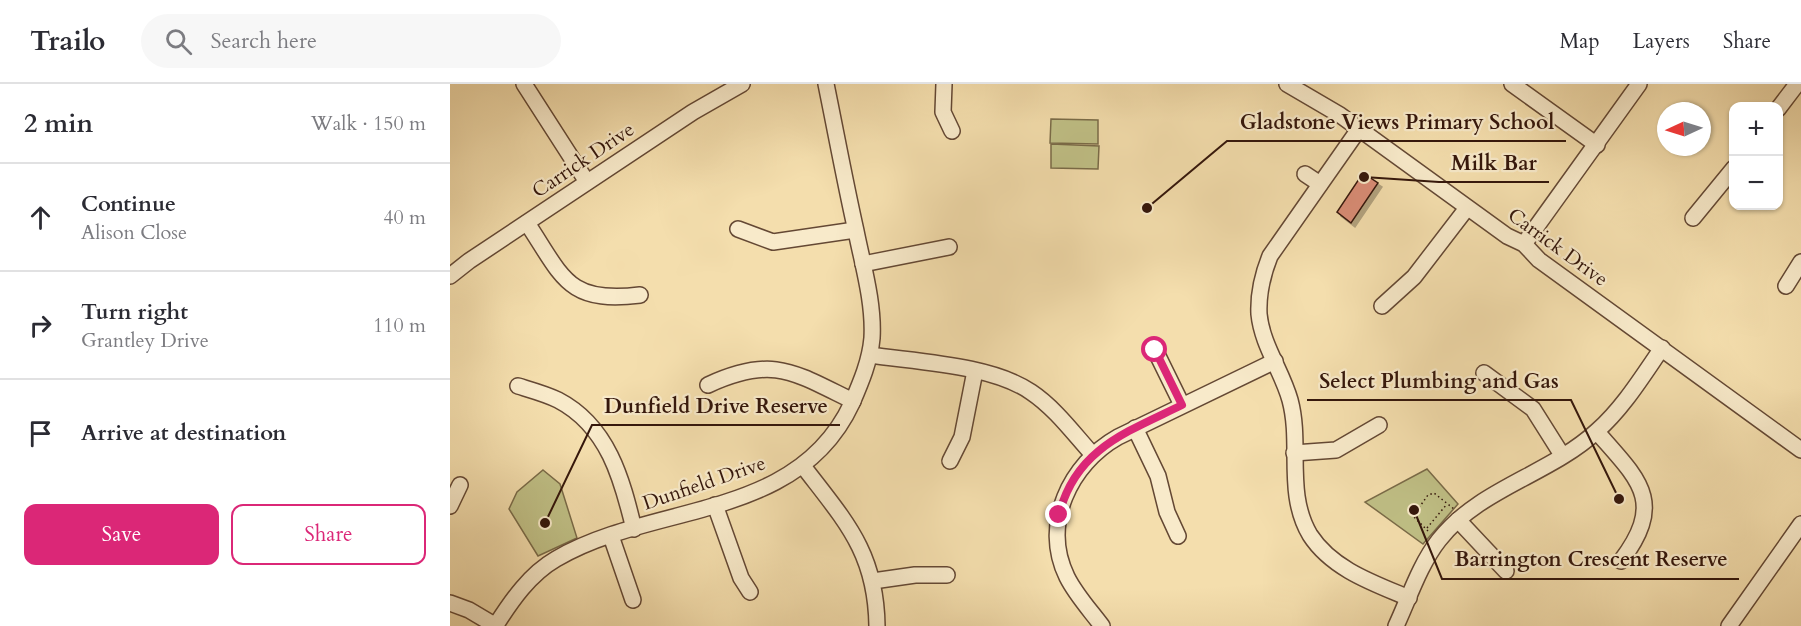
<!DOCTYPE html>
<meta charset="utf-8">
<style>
body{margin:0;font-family:Cardo,serif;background:#f7f7f7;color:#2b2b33}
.controls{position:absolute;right:18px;top:18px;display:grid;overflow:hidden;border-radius:12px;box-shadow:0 2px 4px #0004}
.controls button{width:54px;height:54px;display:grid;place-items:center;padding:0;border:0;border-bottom:2px solid #e1e1e2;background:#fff;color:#2b2b33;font:30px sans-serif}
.compass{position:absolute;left:1207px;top:18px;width:54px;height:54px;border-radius:50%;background:#fff;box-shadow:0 2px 4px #0004;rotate:266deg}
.stop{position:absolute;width:18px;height:18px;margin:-14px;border:4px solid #db2777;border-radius:50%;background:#fff}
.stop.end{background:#db2777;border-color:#fff;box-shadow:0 2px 6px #0008}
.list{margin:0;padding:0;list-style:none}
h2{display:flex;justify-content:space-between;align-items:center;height:78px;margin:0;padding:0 24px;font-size:26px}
h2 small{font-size:20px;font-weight:400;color:#7c7c81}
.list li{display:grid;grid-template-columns:39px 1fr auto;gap:18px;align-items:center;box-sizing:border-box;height:108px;padding:0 24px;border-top:2px solid #e1e1e2}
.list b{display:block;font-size:22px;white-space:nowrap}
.list p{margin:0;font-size:20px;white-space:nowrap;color:#7c7c81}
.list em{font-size:20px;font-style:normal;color:#7c7c81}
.actions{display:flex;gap:12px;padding:18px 24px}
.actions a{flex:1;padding:14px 0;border:2px solid #db2777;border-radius:12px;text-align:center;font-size:21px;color:#db2777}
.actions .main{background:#db2777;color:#fff}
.icon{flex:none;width:33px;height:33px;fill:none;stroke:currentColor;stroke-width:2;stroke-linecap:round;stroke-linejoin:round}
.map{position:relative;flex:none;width:1351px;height:542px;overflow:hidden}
header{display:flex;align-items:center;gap:36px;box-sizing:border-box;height:84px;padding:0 30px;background:#fff;border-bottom:2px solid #e1e1e2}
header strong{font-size:28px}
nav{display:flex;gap:33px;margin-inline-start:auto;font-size:21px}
.search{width:420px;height:54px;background:#f7f7f7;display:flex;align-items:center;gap:15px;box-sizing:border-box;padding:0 21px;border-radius:33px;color:#7c7c81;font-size:22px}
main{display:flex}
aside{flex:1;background:#fff}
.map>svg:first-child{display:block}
.green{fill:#c0c086;stroke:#7a6b48;stroke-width:1.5}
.building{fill:#db8d77;stroke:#34160b;stroke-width:1.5;filter:url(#shadow)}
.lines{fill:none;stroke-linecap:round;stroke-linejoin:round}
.minor-casing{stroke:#644834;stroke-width:18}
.path{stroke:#34160b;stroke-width:1.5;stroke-dasharray:1.5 3;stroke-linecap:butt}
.minor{stroke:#f8eaca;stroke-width:15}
.route{stroke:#db2777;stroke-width:8}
.labels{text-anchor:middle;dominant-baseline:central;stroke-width:4.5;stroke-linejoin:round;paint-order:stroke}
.street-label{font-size:20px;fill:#34160b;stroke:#f8eaca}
.leader{fill:none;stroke:#34160b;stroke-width:2}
.callout-dot{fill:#34160b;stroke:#f8eaca;stroke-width:2}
.callout-label{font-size:21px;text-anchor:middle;font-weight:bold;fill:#34160b;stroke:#f8eaca;stroke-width:4.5;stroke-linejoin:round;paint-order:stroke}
</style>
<header>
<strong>Trailo</strong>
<div class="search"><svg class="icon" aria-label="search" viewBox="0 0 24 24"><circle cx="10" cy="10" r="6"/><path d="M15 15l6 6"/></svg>Search here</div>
<nav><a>Map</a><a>Layers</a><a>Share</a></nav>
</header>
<main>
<aside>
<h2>2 min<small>Walk · 150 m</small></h2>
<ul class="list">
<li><svg class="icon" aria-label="ahead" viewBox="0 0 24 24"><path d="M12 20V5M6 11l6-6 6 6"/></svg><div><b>Continue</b><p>Alison Close</p></div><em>40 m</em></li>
<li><svg class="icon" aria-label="right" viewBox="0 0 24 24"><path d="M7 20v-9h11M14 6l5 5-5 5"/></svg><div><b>Turn right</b><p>Grantley Drive</p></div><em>110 m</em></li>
<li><svg class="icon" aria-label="arrive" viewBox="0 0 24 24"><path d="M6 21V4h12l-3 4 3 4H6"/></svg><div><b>Arrive at destination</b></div></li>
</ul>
<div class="actions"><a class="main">Save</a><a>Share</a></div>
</aside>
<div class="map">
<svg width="1351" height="542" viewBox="0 0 1351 542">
<defs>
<filter id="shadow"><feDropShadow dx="4" dy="4" stdDeviation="0" flood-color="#0004"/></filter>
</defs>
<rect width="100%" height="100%" fill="#f4dead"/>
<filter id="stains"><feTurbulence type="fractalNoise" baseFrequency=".00333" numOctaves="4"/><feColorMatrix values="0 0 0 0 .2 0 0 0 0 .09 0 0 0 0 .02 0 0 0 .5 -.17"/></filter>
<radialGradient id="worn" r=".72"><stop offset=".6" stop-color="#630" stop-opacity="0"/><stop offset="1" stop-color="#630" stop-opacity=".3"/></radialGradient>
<!-- green -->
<g class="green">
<polygon points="601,35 648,36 648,60 600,59"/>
<polygon points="601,60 649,62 648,85 601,84"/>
<polygon points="977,385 1008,420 973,460 915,418"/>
<polygon points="93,386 110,400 127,454 88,472 59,425 67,408"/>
</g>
<!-- building -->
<polygon class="building" points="913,89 928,99 901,139 887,128"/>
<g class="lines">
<!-- minor casing -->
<g class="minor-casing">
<g id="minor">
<polyline points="74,0 137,98"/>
<polyline points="494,0 493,28 502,47"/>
<polyline points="837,0 890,31 1057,152 1074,160 1089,176 1351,366"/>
<polyline points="1062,0 1147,61"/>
<polyline points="1328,25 1347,0"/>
<path d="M909,45L820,172C812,192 808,209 809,230C812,261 832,287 840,316C852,360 835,409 860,451C882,485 923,499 959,514"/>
<polyline points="855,90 870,100"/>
<polyline points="1243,134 1284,84"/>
<path d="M77,139C113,193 117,220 190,211"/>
<polyline points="288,145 323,158 405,146"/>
<polyline points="1074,160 1189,0"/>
<polyline points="413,180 499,163"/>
<polyline points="0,192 19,177 243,28 292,0"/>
<polyline points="1336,202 1351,178"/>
<polyline points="932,222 964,193 1017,124"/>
<polyline points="705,266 732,321"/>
<path d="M420,271C467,278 542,281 581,308C605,324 624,350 643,371"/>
<polyline points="1034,289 1083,325 1112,371"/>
<path d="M258,301C323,271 343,288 403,317"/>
<path d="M68,302C81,306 96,310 108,316C158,342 172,395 184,445"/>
<polyline points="685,344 708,392 717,428 728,452"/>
<path d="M1147,348C1189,396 1216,417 1171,477"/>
<polyline points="844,369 886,366 929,341"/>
<polyline points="500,377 512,353 525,287"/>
<path d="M353,382C395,437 426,468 427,542"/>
<polyline points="265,421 291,494 300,508"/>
<polyline points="0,422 10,401"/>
<polyline points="1008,436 1056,487"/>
<polyline points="161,452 183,516"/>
<polyline points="423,497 465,491 497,491"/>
<polyline points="0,519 19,526 46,542"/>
<path d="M46,541C62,516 80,490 106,475C202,418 347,438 402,319C411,298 420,277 422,254C424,219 413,182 406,147C395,98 386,49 376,0"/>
<path d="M652,542C640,526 626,511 617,493C591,440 620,380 668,353L825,277"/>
<path d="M946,542C959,514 970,480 989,456C1030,404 1099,391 1147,347C1173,324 1192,293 1212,264"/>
<polyline points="1279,542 1351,440"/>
</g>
</g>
<!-- path -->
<g class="path">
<polyline points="977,444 997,420"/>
<polyline points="978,447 963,432 978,411 984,409 1004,425"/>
</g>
<!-- minor -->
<use href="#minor" class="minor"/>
</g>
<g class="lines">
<!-- route -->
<path class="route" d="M609,431C625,365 677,348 732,321L705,266"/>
</g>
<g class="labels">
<!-- street labels -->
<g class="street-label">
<text transform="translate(133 76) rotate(-34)">Carrick Drive</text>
<text transform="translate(1108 163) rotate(36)">Carrick Drive</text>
<text transform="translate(254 399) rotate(-19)">Dunfield Drive</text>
</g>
</g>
<!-- callouts -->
<path class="leader" d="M697 124L777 57H1116M914 93L989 98H1099M1169 415L1121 316H857M95 439L142 341H390M964 426L992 495H1289"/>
<g class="callout-dot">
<circle cx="697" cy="124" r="6"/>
<circle cx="914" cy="93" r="6"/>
<circle cx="1169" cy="415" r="6"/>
<circle cx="95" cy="439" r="6"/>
<circle cx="964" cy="426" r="6"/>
</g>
<g class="callout-label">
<text x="947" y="45">Gladstone Views Primary School</text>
<text x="1044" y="86">Milk Bar</text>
<text x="989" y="304">Select Plumbing and Gas</text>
<text x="266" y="329">Dunfield Drive Reserve</text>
<text x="1141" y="482">Barrington Crescent Reserve</text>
</g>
<rect width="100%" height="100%" filter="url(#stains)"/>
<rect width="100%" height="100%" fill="url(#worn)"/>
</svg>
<div class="controls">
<button>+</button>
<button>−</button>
</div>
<svg class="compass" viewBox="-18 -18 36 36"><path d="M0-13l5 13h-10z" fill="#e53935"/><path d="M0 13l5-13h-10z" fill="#7c7c81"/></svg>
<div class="stop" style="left:705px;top:266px"></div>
<div class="stop end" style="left:609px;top:431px"></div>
</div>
</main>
